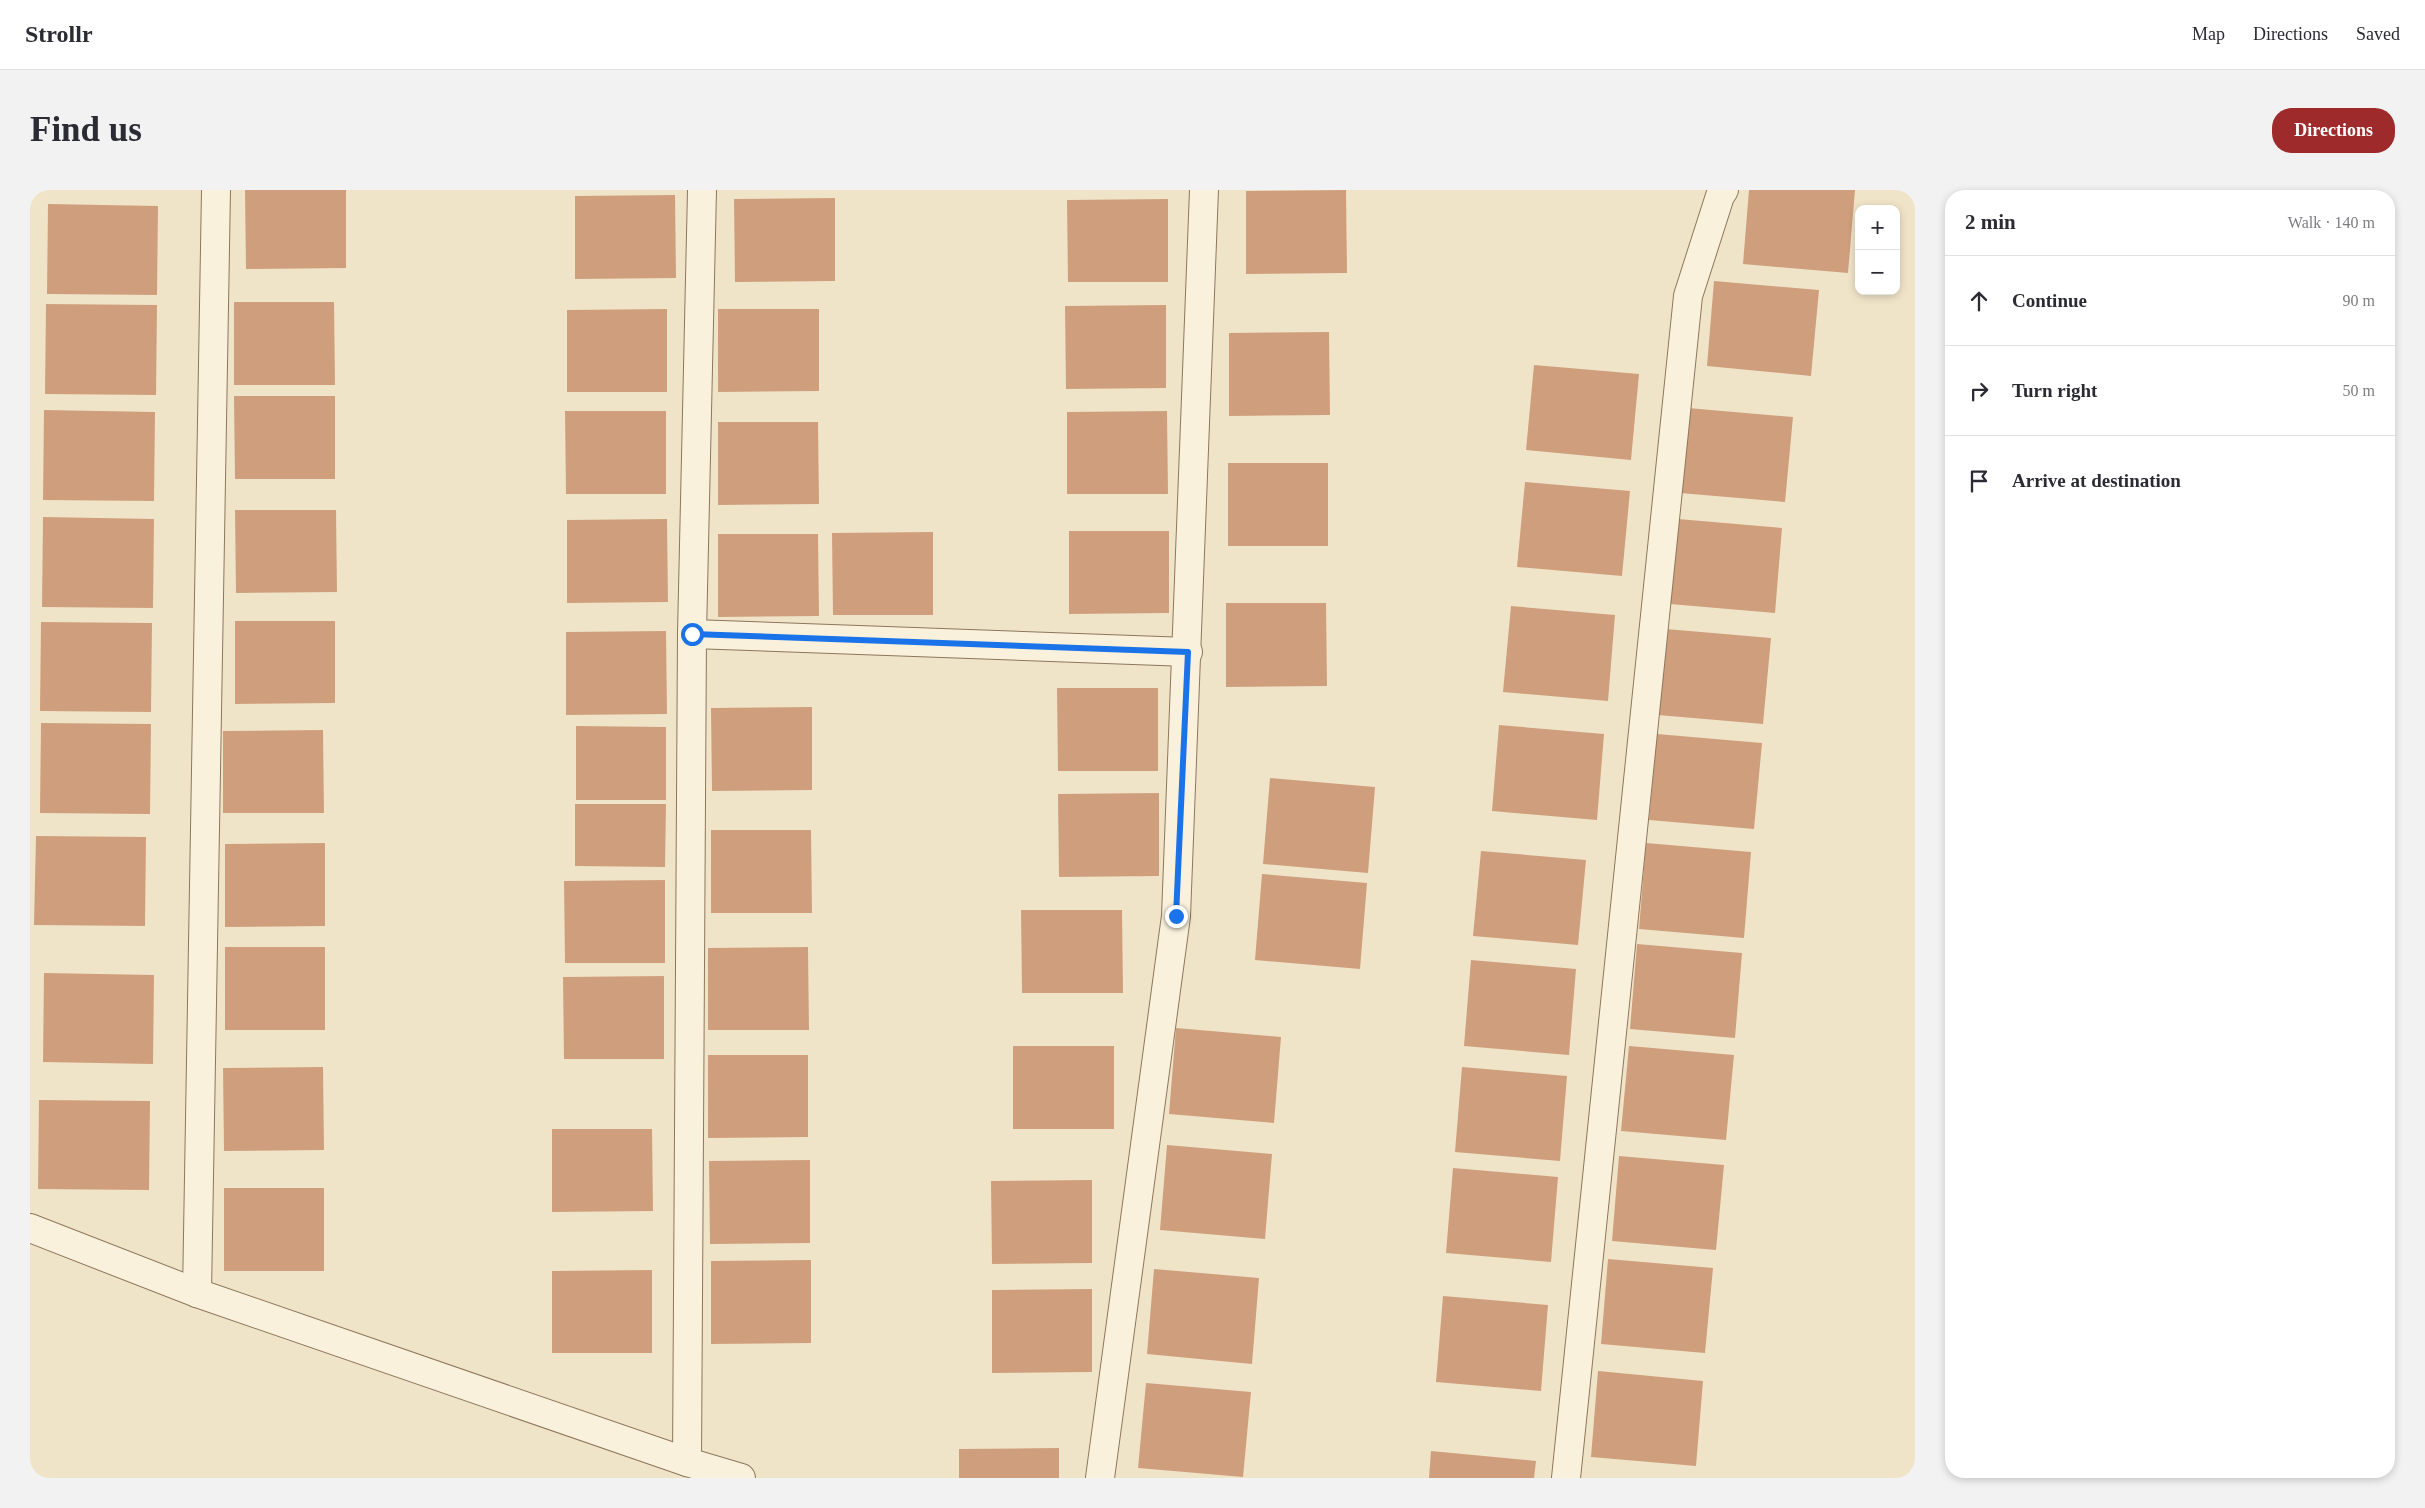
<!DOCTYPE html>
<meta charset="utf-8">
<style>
body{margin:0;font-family:Georgia,serif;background:#f2f2f3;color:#2b2b33}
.controls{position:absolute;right:15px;top:15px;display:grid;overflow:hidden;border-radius:10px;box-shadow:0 2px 8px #0003}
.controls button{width:45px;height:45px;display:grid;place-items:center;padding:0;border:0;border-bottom:1px solid #e1e1e2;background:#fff;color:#2b2b33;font:25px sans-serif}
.stop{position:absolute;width:15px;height:15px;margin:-11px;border:4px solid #1a73e8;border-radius:50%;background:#fff}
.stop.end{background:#1a73e8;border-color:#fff;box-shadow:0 1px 5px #0008}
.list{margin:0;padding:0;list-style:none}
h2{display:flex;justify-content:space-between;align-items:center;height:65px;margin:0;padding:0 20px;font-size:21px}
h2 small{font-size:16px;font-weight:400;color:#7c7c81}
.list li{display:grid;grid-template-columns:32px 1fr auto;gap:15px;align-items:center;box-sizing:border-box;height:90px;padding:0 20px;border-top:1px solid #e1e1e2}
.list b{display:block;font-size:19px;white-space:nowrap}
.list em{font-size:16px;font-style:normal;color:#7c7c81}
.icon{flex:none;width:28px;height:28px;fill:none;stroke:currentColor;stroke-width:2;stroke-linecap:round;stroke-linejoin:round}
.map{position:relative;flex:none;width:1885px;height:1288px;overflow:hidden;border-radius:20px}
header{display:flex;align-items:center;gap:30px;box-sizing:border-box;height:70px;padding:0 25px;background:#fff;border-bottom:1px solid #e1e1e2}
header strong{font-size:24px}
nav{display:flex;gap:28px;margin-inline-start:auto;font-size:18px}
.intro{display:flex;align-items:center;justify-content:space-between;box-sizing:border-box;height:120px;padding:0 30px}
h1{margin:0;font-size:35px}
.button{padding:12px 22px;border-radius:20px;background:#9e2a2b;color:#fff;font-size:18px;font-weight:700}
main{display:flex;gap:30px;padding:0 30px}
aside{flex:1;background:#fff;border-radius:20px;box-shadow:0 2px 8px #0003}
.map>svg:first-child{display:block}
.building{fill:#cf9f7d}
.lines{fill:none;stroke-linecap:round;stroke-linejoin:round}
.minor-casing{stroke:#8d765c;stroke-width:30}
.minor{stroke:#faf1dc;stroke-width:28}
.route{stroke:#1a73e8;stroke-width:6}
</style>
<header>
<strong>Strollr</strong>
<nav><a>Map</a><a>Directions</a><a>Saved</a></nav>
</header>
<div class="intro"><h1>Find us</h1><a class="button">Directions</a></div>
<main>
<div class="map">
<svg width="1885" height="1288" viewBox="0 0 1885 1288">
<rect width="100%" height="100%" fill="#f0e4c8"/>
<!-- building -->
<g class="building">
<polygon points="215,0 316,0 316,78 216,79"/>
<polygon points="1316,0 1317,83 1216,84 1216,1"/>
<polygon points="1719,0 1825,0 1818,83 1713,74"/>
<polygon points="645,5 646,88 545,89 545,6"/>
<polygon points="805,8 805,91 705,92 704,9"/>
<polygon points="1138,9 1138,92 1038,92 1037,10"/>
<polygon points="18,14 128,16 127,105 17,104"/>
<polygon points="1684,91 1789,100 1781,186 1677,176"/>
<polygon points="204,112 304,112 305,195 204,195"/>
<polygon points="16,114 127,115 126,205 15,204"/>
<polygon points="1136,115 1136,198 1036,199 1035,116"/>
<polygon points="637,119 637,202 537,202 537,120"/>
<polygon points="688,119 789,119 789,201 688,202"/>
<polygon points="1299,142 1300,225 1199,226 1199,143"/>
<polygon points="1504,175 1609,184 1601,270 1496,260"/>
<polygon points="204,206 305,206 305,289 205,289"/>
<polygon points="1658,218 1763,227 1755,312 1650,303"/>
<polygon points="14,220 125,222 124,311 13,310"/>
<polygon points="535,221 636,221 636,304 536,304"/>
<polygon points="1137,221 1138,304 1037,304 1037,222"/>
<polygon points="688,232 788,232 789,314 688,315"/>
<rect x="1198" y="273" width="100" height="83"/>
<polygon points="1495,292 1600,301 1592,386 1487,377"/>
<polygon points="205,320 306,320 307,402 206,403"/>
<polygon points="13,327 124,329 123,418 12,417"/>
<polygon points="637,329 638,412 537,413 537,330"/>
<polygon points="1648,329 1752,338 1745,423 1640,414"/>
<polygon points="1039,341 1139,341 1139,423 1039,424"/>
<polygon points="903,342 903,425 803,425 802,343"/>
<polygon points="688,344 788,344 789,426 688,427"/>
<polygon points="1196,413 1296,413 1297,496 1196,497"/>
<polygon points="1481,416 1585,425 1578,511 1473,502"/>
<polygon points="205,431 305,431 305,513 205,514"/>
<polygon points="11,432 122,433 121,522 10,521"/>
<polygon points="1636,439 1741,448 1733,534 1628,525"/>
<polygon points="636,441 637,524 536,525 536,442"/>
<polygon points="1027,498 1128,498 1128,581 1028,581"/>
<polygon points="782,517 782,600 682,601 681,518"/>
<polygon points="11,533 121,534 120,624 10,623"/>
<polygon points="1469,535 1574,544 1567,630 1462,621"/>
<polygon points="546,536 636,537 636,610 546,610"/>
<polygon points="293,540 294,623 193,623 193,541"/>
<polygon points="1627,544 1732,553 1724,639 1619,630"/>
<polygon points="1240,588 1345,597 1338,683 1233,674"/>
<polygon points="1129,603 1129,686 1029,687 1028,604"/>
<polygon points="545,614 636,614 635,677 545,676"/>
<polygon points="681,640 781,640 782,723 681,723"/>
<polygon points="6,646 116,647 115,736 4,735"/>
<polygon points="295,653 295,736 195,737 195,654"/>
<polygon points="1616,653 1721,662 1714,748 1609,739"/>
<polygon points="1451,661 1556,670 1548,755 1443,746"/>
<polygon points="1232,684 1337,693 1330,779 1225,770"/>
<polygon points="635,690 635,773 535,773 534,691"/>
<polygon points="991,720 1092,720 1093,803 992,803"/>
<polygon points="1607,754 1712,763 1705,848 1600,839"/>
<rect x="195" y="757" width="100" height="83"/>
<polygon points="778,757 779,840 678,840 678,758"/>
<polygon points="1441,770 1546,779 1539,865 1434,856"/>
<polygon points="14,783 124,785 123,874 13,872"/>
<polygon points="634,786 634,869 534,869 533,787"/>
<polygon points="1146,838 1251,847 1244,933 1139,924"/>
<rect x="983" y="856" width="101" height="83"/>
<polygon points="1599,856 1704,865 1696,950 1591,941"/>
<polygon points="678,865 778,865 778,947 678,948"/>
<polygon points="293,877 294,960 194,961 193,878"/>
<polygon points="1432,877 1537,886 1530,971 1425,962"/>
<polygon points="9,910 120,911 119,1000 8,999"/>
<polygon points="522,939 622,939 623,1021 522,1022"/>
<polygon points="1137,955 1242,964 1235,1049 1130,1040"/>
<polygon points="1589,966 1694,975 1686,1060 1582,1051"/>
<polygon points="780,970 780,1053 680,1054 679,971"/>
<polygon points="1423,978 1528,987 1521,1072 1416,1063"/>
<polygon points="1062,990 1062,1073 962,1074 961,991"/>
<rect x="194" y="998" width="100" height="83"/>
<polygon points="1578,1069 1683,1078 1675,1163 1571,1154"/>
<polygon points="781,1070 781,1153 681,1154 681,1071"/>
<polygon points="1124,1079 1229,1088 1222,1174 1117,1164"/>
<polygon points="622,1080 622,1163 522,1163 522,1081"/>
<polygon points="1062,1099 1062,1182 962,1183 962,1100"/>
<polygon points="1413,1106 1518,1115 1511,1201 1406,1192"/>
<polygon points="1568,1181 1673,1191 1666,1276 1561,1267"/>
<polygon points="1116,1193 1221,1202 1213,1287 1108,1278"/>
<polygon points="1029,1258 1029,1288 929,1288 929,1259"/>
<polygon points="1401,1261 1506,1271 1504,1288 1399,1288"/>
</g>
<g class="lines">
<!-- minor casing -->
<g class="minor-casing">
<g id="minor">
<polyline points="662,444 1158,462"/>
<polyline points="0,1038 167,1103 657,1272 711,1288"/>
<polyline points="167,1103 186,0"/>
<polyline points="657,1272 662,444 672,0"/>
<polyline points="1070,1288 1146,726 1174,0"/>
<polyline points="1536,1288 1658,106 1690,6 1694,0"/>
</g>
</g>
<!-- minor -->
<use href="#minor" class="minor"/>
</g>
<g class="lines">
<!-- route -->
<polyline class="route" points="662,444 1158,462 1146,726"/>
</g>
</svg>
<div class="controls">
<button>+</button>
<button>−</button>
</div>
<div class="stop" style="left:662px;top:444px"></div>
<div class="stop end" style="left:1146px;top:726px"></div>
</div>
<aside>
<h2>2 min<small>Walk · 140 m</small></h2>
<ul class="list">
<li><svg class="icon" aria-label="ahead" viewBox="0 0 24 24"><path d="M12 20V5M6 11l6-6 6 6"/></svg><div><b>Continue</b></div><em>90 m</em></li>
<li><svg class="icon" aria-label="right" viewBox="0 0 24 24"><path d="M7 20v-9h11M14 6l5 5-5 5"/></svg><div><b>Turn right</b></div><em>50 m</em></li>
<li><svg class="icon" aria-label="arrive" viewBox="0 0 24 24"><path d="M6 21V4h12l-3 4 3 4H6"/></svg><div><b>Arrive at destination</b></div></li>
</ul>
</aside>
</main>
